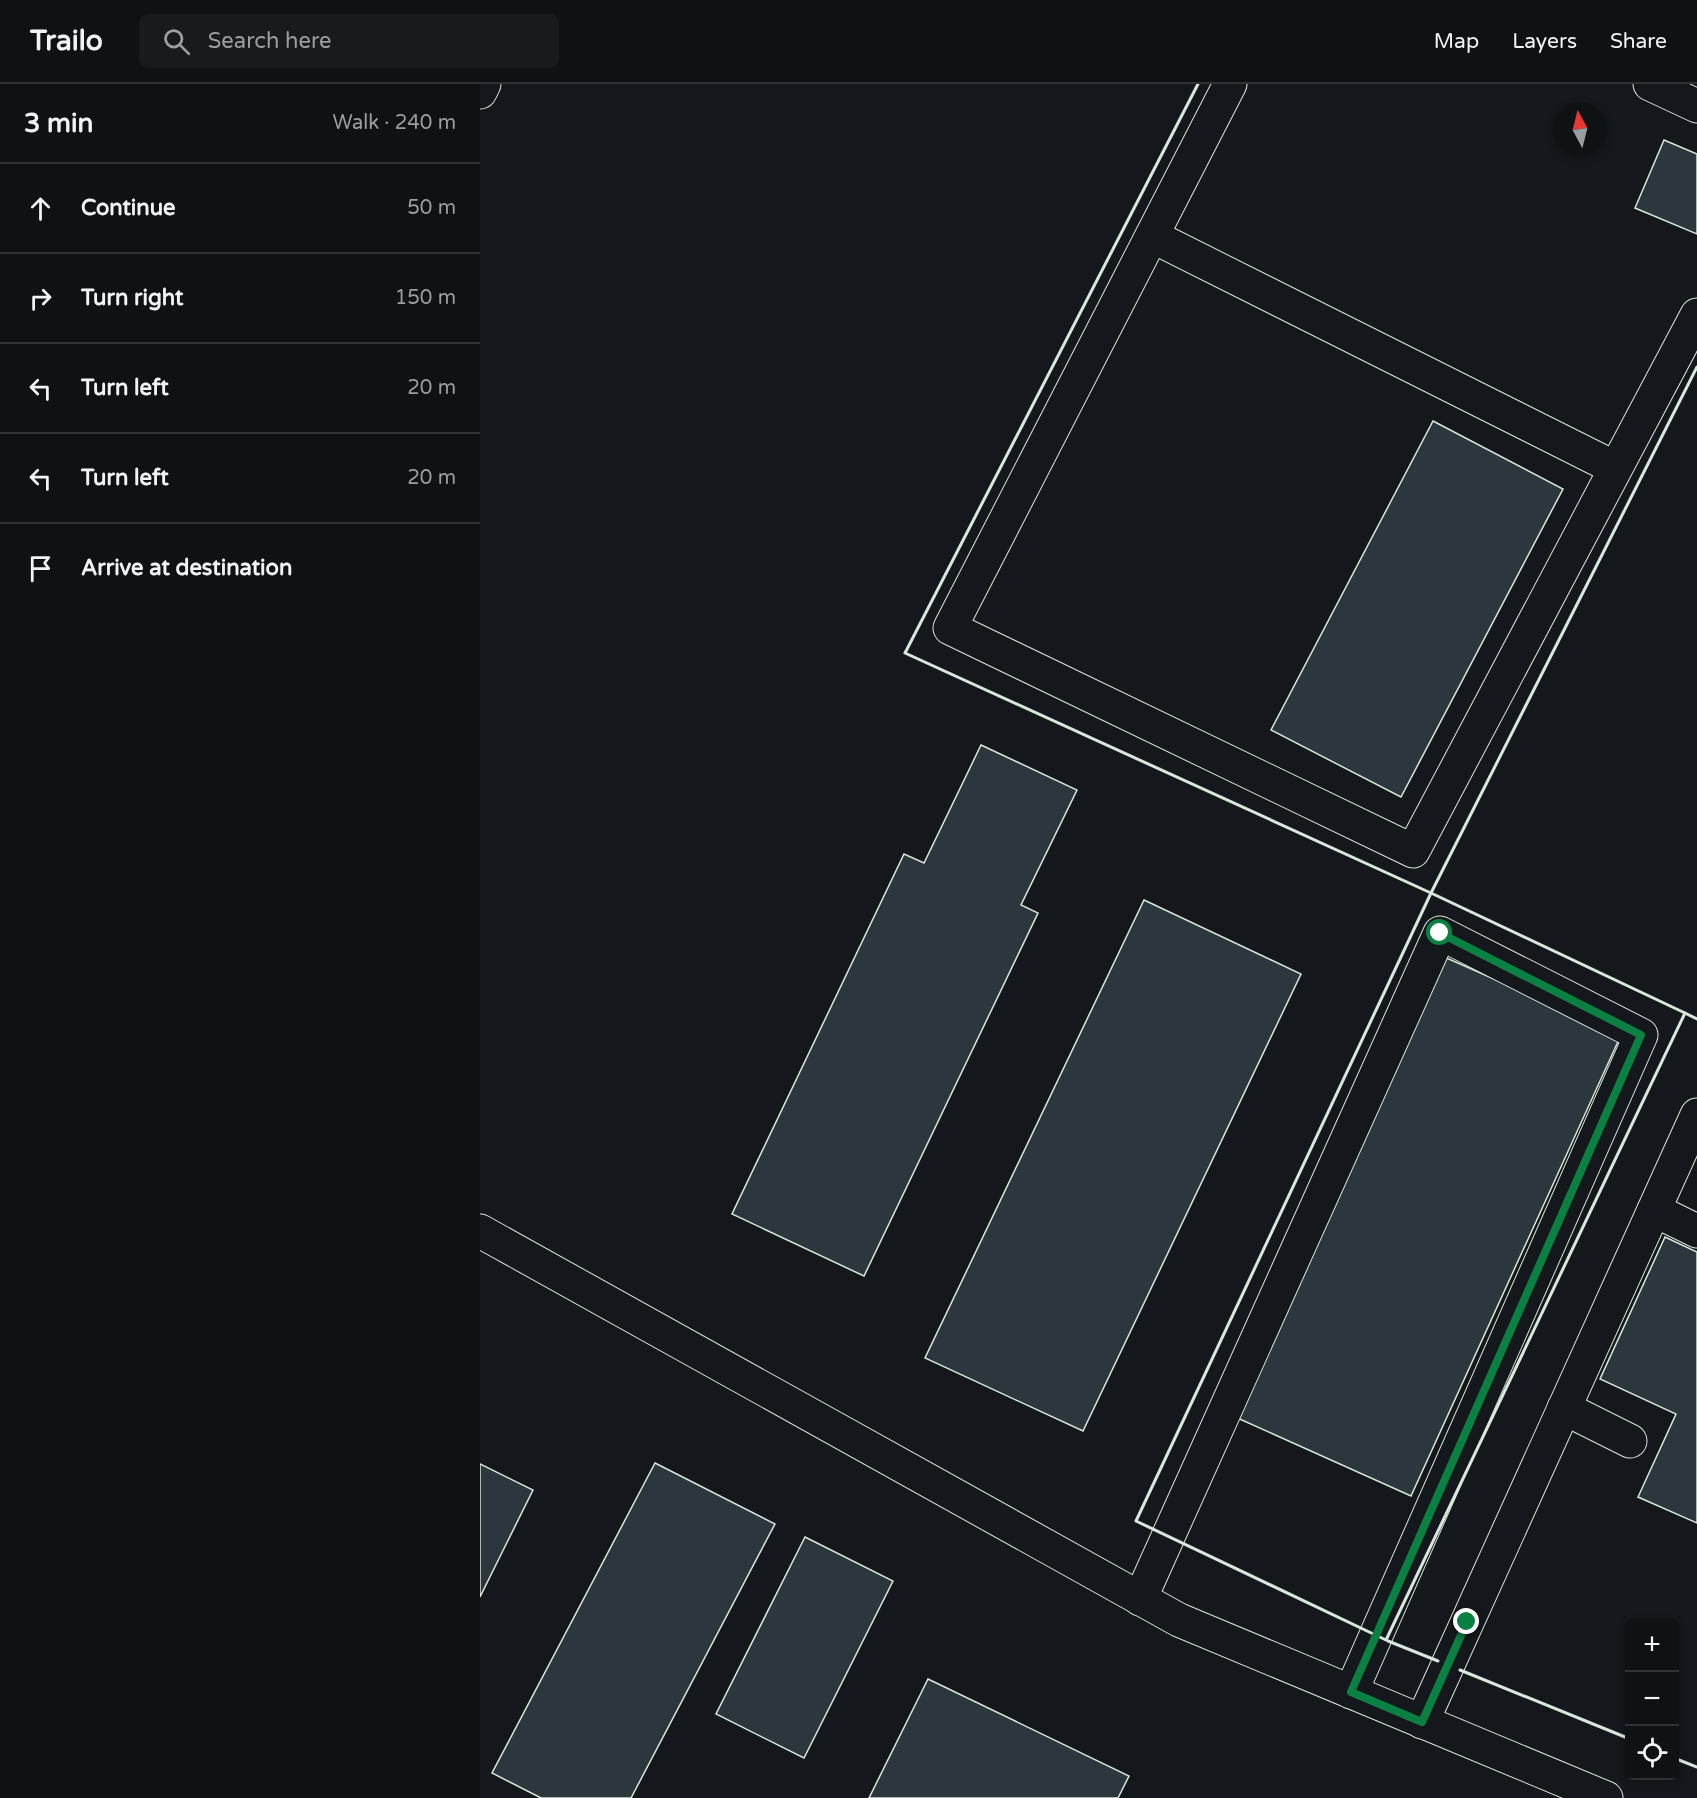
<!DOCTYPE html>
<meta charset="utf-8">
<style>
body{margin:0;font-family:"Varela Round",sans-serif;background:#181b1e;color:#f1f3f6}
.controls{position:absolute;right:18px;bottom:18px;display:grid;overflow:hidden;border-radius:9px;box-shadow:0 3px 9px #0003}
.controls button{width:54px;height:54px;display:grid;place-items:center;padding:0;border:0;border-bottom:2px solid #2f3234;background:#0f1215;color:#f1f3f6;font:30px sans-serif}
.compass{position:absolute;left:1073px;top:18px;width:54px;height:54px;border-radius:50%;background:#0f1215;box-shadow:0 3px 9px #0003;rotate:353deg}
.stop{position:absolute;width:18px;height:18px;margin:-14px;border:4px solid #0b8043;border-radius:50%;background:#fff}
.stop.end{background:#0b8043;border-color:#fff;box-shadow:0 2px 6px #0008}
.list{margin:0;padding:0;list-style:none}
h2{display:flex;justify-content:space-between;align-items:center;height:78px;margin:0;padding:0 24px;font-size:26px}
h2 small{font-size:20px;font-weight:400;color:#9b9ea0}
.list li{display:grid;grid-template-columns:39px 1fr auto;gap:18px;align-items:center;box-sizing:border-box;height:90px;padding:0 24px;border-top:2px solid #2f3234}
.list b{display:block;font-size:22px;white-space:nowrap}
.list em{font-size:20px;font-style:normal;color:#9b9ea0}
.icon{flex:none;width:33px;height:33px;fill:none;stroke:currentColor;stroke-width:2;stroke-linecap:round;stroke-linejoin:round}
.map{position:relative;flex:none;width:1217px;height:1714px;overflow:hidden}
header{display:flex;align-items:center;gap:36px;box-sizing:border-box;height:84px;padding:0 30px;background:#0f1215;border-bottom:2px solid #2f3234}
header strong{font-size:28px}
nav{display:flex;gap:33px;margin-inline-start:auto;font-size:21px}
.search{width:420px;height:54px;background:#181b1e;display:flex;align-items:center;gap:15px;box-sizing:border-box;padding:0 21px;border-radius:9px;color:#9b9ea0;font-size:22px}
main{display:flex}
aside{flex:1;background:#0f1215}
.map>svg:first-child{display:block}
.building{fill:#2c363c;stroke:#d8e6dc;stroke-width:1.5}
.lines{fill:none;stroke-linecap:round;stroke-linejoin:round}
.minor-casing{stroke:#d8e6dc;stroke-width:35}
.minor{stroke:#14181c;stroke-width:33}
.wall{stroke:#d8e6dc;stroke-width:3}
.route{stroke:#0b8043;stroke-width:8}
</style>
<header>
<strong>Trailo</strong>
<div class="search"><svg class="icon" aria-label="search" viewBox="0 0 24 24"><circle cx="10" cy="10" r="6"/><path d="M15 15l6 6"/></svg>Search here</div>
<nav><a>Map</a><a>Layers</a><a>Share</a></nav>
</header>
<main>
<aside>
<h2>3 min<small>Walk · 240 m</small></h2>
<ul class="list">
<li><svg class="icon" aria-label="ahead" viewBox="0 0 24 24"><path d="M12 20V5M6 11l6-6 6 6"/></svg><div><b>Continue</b></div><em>50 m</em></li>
<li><svg class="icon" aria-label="right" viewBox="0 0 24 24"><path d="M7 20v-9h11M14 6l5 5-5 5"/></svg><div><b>Turn right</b></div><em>150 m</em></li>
<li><svg class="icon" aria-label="left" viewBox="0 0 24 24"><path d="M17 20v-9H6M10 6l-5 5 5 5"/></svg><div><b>Turn left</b></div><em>20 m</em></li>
<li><svg class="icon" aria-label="left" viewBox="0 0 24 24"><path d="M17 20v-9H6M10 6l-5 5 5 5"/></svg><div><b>Turn left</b></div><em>20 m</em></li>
<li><svg class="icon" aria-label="arrive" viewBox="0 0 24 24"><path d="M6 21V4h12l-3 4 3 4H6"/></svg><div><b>Arrive at destination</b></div></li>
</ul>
</aside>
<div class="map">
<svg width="1217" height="1714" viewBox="0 0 1217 1714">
<rect width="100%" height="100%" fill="#14181c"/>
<!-- building -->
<g class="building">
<polygon points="1184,56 1217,70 1217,150 1155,124"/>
<polygon points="953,337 1083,405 921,713 791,646"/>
<polygon points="501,661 597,706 541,821 558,829 384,1192 252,1130 424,770 444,779"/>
<polygon points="664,816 821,890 603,1347 445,1274"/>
<polygon points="962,872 1141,951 931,1412 753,1332"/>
<polygon points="1185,1153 1217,1168 1217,1439 1158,1413 1196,1330 1120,1295"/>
<polygon points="175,1379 295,1440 151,1714 61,1714 12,1689"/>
<polygon points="0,1380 53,1406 0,1513"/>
<polygon points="325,1453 413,1497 324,1674 236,1630"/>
<polygon points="448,1595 649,1692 638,1714 389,1714"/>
</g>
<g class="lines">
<!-- minor casing -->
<g class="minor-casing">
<g id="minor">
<polyline points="750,0 470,544 933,767 1217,231"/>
<polyline points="1170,0 1217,22"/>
<polyline points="0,8 4,0"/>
<polyline points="672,152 1135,384"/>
<polyline points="1174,1126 1217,1147"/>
<polyline points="0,1147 699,1536 1126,1714"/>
<polyline points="1084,1324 1150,1357"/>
<polyline points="660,1515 960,849 1161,951 871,1608"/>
<polyline points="942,1638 1217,1031"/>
</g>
</g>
<!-- minor -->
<use href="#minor" class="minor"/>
<!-- wall -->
<g class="wall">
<polyline points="718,0 425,569 951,809 1217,283"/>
<polygon points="951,809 1205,929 906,1556 656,1437"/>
<polyline points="1205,929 1217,935"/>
<polyline points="908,1557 958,1577"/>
<polyline points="980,1586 1150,1655"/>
<polyline points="1194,1674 1217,1683"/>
</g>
</g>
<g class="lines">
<!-- route -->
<polyline class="route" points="960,849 1161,951 871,1608 942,1638 987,1538"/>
</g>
</svg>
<div class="controls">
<button>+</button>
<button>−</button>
<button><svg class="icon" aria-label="locate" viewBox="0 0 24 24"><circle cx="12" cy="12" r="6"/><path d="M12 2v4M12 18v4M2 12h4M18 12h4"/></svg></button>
</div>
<svg class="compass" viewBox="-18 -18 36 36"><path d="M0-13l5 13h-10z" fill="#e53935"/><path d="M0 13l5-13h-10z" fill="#9b9ea0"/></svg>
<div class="stop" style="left:960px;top:849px"></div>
<div class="stop end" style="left:987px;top:1538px"></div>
</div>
</main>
